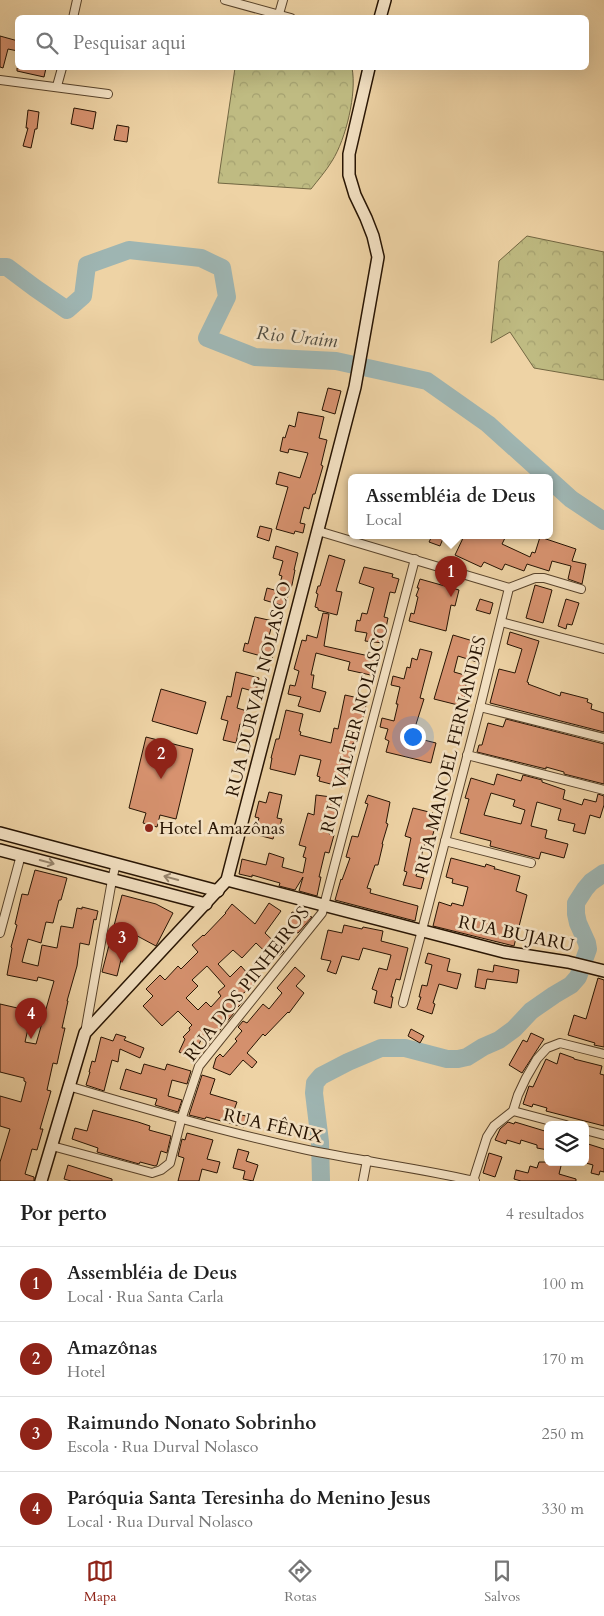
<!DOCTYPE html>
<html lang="pt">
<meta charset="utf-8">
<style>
body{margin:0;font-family:Cardo,serif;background:#f6f6f6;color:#222}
.controls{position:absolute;right:15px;bottom:15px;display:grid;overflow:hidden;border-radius:8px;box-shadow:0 5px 20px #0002}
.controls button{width:45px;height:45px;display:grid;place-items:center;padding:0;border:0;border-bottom:1px solid #e0e0e0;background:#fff;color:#222;font:25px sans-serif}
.you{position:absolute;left:412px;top:736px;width:18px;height:18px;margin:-12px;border:4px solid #fff;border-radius:50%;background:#1a73e8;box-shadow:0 0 0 8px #1a73e833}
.badge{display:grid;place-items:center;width:32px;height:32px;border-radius:50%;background:#8f2418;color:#fff;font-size:16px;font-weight:700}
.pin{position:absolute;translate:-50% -41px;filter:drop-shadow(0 1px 2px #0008)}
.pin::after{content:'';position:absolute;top:26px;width:18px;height:15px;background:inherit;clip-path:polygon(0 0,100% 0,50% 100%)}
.popup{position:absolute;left:348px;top:474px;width:205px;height:65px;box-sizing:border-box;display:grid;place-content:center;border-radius:8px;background:#fff;filter:drop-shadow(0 1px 4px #0005);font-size:16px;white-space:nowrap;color:#767676}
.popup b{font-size:19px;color:#222}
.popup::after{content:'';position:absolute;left:50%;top:100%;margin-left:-10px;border:10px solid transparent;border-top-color:#fff}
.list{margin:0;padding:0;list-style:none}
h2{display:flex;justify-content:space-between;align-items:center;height:65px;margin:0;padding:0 20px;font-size:21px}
h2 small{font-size:16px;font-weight:400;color:#767676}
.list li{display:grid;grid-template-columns:32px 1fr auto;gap:15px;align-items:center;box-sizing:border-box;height:75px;padding:0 20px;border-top:1px solid #e0e0e0}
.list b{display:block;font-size:19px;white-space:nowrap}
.list p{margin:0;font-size:16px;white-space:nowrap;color:#767676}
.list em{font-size:16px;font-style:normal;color:#767676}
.icon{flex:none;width:28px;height:28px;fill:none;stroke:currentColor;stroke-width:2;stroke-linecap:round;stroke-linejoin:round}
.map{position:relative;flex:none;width:604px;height:1181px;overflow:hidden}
.search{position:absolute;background:#fff;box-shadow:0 5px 20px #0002;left:15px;right:15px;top:15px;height:55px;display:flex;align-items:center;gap:12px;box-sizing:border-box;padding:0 18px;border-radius:8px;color:#767676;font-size:19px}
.sheet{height:365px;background:#fff}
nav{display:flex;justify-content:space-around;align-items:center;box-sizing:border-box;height:70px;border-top:1px solid #e0e0e0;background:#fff;font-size:14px;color:#767676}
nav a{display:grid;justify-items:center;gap:2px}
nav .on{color:#8f2418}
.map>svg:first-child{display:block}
.forest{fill:url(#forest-crowns);stroke:#726742}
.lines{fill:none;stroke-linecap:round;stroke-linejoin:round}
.river{stroke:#9eb5b2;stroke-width:18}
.building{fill:#d7926f;stroke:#261302;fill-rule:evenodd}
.street-casing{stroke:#58432b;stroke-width:10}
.secondary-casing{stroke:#261302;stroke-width:14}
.street{stroke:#f4e2c4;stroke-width:8}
.secondary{stroke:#f4e2c4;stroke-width:11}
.oneway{stroke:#97856d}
.poi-dot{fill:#8f2418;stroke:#f4e2c4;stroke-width:2}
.labels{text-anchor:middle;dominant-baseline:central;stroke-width:5;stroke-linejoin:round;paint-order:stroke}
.street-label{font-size:18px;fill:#261302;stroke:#f4e2c4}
.poi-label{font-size:18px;fill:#261302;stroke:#f4e2c4;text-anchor:start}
.water-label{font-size:19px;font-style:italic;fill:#504c40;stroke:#f4e2c4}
</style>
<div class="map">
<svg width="604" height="1181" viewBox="0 0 604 1181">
<defs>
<pattern id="forest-crowns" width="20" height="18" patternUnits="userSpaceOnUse" patternTransform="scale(1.25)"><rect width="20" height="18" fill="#bfbb82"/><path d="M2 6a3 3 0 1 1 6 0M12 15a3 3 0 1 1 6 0" fill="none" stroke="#a4a06f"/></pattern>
</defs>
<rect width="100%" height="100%" fill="#eed3a5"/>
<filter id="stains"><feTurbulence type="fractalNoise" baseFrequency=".004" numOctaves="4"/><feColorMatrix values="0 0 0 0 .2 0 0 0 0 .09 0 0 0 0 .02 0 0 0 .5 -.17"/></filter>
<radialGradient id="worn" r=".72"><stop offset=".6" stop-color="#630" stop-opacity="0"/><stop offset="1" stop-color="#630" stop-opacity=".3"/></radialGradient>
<!-- forest -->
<g class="forest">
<path d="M235,68H352C357,93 346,139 332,161C326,171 318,180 311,189L218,183Z"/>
<polygon points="527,236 604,252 604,380 534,368 510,332 491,343 499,261"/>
</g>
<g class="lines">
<!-- river -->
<g class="river">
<polyline points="0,267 7,267 35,288 67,310 83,296 87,265 129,250 201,258 222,268 227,297 207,338 255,357 336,361 427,381 488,424 548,478"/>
<polyline points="550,480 571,499 604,521"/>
<polyline points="321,1181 320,1142 314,1093 315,1083 321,1076 348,1062 381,1048 405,1048 447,1059 458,1059 467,1057 483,1047 499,1040 514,1029 531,1011 554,995 571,985 578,977 588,949 587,943 578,923 576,914 576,903 585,889 591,882 604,873"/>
</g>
</g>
<!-- building -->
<g class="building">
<polygon points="0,36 18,41 18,51 8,49 3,68 0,67"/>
<polygon points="17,68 46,68 44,77 17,71"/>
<polygon points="74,108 96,112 93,129 71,124"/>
<polygon points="28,110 39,112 37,129 35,129 31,148 23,146 28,128 26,128"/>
<polygon points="117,125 129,127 127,142 114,140"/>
<polygon points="328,388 341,391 335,414 322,410"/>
<polygon points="298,412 324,417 319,438 327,440 321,465 323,466 315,494 313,494 309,509 304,507 300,523 305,524 303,533 295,531 294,534 276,529 288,487 276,484 279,472 300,478 308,453 289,449 288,453 280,451 283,437 285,438 289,425 295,427"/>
<polygon points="260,526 272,529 269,541 257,537"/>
<polygon points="432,536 444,536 440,546 429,542"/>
<polygon points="464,536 506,536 502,544 530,557 532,552 535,553 540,537 576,549 572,561 586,564 582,584 568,579 571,566 552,561 549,571 527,564 524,571 505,564 502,570 484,562 481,567 455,555"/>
<polygon points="276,546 298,553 294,570 295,570 292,585 284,606 264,600 267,588 278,591 282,576 279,575 283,561 273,558"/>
<polygon points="329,555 345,560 336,591 342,592 337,615 318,610 318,608 315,607 318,594 316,593 318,586 320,586"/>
<polygon points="364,567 393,574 392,577 399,579 395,593 390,592 384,617 388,618 383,643 365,641 367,633 355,631 357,620 360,621 362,613 367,614 374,588 359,583"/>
<polygon points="420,579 459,590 455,606 451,605 446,631 409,621 411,613 414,614 418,597 416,596 419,588 417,588"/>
<polygon points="535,585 552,590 543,623 526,618"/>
<polygon points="480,599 493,603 490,614 476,610"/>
<polygon points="566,599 579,603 572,625 567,624 566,629 558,626"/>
<polygon points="323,613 329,614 324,646 378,658 375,676 348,670 350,662 316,653 311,675 314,675 312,688 326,692 320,712 298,706 301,697 288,694 290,685 295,686 299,671 294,669 302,640 306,641 307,635 317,638"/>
<polygon points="255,617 273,621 269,636 277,638 272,659 243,651 245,643 248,644"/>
<polygon points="510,632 539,641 527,682 529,683 528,684 560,696 561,692 588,699 587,702 592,704 591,709 604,713 604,732 490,703 499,669 515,673 522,649 507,644"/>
<polygon points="453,635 483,644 477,662 458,656 454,672 468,676 464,694 465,695 462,706 434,699"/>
<polygon points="420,649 432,652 420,698 424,699 412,737 436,743 431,763 386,752 389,741 385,739 388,729 380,727 382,718 394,721 398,704 396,704 400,687 391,685 393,676 404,679 407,667 410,668 412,658 417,660"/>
<polygon points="236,672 259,678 256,692 242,688 237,708 247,711 244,725 240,724 236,743 223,740 228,721 221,719 227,696 231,697"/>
<polygon points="161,689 206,702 197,734 152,721"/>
<polygon points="345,695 363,699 362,704 366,705 360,732 356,744 353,743 347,768 349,768 347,777 345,776 342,787 319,781 320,777 317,776 321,760 300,755 295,775 270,769 272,758 271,758 276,739 279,739 286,710 303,714 299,731 301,732 300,735 331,743 334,728 338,729"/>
<polygon points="506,719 604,744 604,784 564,774 564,772 546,767 546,769 477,752 479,745 482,745 488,723 503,727"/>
<polygon points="146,737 193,749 176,819 160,815 157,827 143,823 146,813 129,808"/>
<path d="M497,774L521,781L523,775L542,780V782L565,790L563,799L582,805L584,799L596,802L598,794L604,796V805L600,818L590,815L585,834L573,831L575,824L558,820L561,809L537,802L531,826L547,830L545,838L568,844L564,858L541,852L539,859L490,846L491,841L460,833L469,799L465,798L471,778L494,785ZM491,793L515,800L513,806L525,810L521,824L484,815Z"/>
<polygon points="269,792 282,795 277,818 282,819 279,828 276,827 273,839 254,834 259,818 255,817 259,801 266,803"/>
<polygon points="316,795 339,798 335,810 339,811 337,819 334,818 329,834 334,835 329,853 325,852 319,877 321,877 317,896 299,891 303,877 295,890 279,886 280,883 252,875 252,877 239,874 242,859 266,865 269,853 284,858 282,867 303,873 306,858 303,857 306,847 299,845 308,813 314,815"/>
<polygon points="368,795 390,802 386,823 388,824 382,844 383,844 378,865 375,865 367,888 371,889 370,893 418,906 415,921 335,900 341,879 342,880 350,858 346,857 352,836 358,837 368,804 365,803"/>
<polygon points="413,808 433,813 431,823 436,824 430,844 425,842 416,876 424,878 421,889 403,885 407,872 404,871 411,838 405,836"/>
<polygon points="451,858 485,867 486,864 495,867 494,869 496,869 520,876 516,891 527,895 514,946 433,926 439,902 451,906 452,903 463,906 468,887 452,883 453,879 446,877"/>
<polygon points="35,870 67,878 61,900 59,900 53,923 46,922 41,943 28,939 22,962 38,966 42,945 57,948 61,926 73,928 77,908 82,909 82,907 98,911 96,920 94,919 89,945 80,943 77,966 67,1001 68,1001 62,1028 65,1028 60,1050 57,1064 53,1063 47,1090 51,1091 40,1129 43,1129 37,1150 32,1149 25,1174 34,1177 34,1181 0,1181 0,1162 10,1129 0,1126 0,1096 21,1102 26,1082 24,1081 24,1078 0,1072 0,1004 26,1010 24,1019 30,1020 25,1042 36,1044 54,981 38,977 37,981 7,975 12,948 11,947 17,925 15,924 22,894 28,895"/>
<polygon points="122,895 156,904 173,913 156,946 128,931 117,976 102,972"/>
<path d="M269,903L281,911L265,933L284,951L274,960L256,943L242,958L233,950L218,964L230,977L241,966L256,983L240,996L244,1001L233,1012L234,1013L207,1046L201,1040L192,1058L179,1052L185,1039L183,1037L190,1030L189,1028L192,1025L178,1011L162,1026L143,1006L153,996L146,989L160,975L165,980L178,966L181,969L198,952L192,945L203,935L204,936L226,913H225L232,904L255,924ZM207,966L225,986L218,992L221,996L211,1007L206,1002L198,1010L186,998L198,986L192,980Z"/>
<polygon points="292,912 312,917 298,933 287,929"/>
<polygon points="344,925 362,929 363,927 383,931 381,941 408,948 400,980 396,979 391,997 393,997 391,1008 374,1003 377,991 372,989 379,968 387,970 391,955 363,948 359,960 342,956 336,974 327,971 331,961 321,959 328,930 342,933"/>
<polygon points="428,953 450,959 447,971 461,974 457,989 439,984 433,1003 435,1004 432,1014 417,1009 421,997 419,997 422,985 427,986 432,965 425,963"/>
<polygon points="494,965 519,970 517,983 487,979 485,989 475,987 478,969 493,972"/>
<polygon points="295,967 305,976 296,986 304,993 289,1013 288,1012 265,1036 263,1034 247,1053 257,1062 252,1068 243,1060 230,1075 213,1068 216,1058 220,1054 223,1057 237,1041 235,1039 242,1031 238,1027 243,1021 247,1023 263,1004 269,1009 282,993 277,988"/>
<polygon points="598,978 604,980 604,1047 594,1045 595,1043 568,1035 574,1015 586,1019"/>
<polygon points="411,1029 424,1036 420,1043 408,1036"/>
<polygon points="531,1033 544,1039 522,1073 509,1065 523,1040 527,1042"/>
<polygon points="116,1034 126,1037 124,1040 144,1048 140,1058 120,1049 118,1062 112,1060 104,1091 86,1085 90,1072 89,1072 92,1061 95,1062 101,1037 113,1041"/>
<polygon points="560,1053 574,1058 574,1059 602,1066 600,1074 604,1075 604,1126 546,1111 547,1108 533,1104 532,1107 523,1104 529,1086 533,1087 546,1059 557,1064"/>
<polygon points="144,1064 165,1070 167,1064 191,1071 187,1084 172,1080 168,1096 182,1100 178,1112 155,1105 157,1099 120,1089 126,1069 141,1074"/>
<polygon points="202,1075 215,1079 210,1094 237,1102 233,1113 246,1116 244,1127 206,1117 205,1119 189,1115"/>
<polygon points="93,1110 138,1122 150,1126 149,1130 171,1136 167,1153 161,1151 157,1165 155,1166 140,1162 139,1164 97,1152 98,1148 72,1139 75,1128 87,1131"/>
<polygon points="508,1122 514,1124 515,1122 548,1132 548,1150 537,1148 537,1145 521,1140 520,1144 507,1140 506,1144 495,1140 500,1129"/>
<polygon points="187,1133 213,1140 207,1159 220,1162 217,1173 202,1169 199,1181 178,1181 184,1158 178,1156 182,1139 185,1140"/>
<polygon points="585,1143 604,1149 604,1172 600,1171 599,1175 591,1173 593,1165 586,1163"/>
<polygon points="238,1149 249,1152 246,1161 258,1165 253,1181 243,1179 245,1171 233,1168"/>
<polygon points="489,1153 502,1157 495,1177 483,1173"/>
<polygon points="539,1162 562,1162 559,1174 576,1179 576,1181 521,1181 514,1179 516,1170 528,1173 530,1166 537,1168"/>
<polygon points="68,1165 112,1179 112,1181 71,1181 64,1179"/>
</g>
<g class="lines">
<!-- street casing -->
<g class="street-casing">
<g id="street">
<polyline points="225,0 291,18"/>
<polyline points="279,14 283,0"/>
<polyline points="73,18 77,0"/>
<polyline points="0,80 108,94"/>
<polyline points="57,86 62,68"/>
<polyline points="318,531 509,588"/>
<polyline points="501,622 604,649"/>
<polyline points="480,707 604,738"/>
<polyline points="467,755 604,790"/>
<polyline points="445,841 531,863"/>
<polyline points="0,933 21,855"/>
<polyline points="403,1003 480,707 509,588 535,578 544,578 581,589"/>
<polyline points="85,1033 112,880 116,863"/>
<path d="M68,1086C146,1109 224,1132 303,1149C360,1161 418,1168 475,1181"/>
<polyline points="513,1111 566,1125"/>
<polyline points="585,1130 604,1135"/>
<polyline points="52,1146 152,1173 161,1170 170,1163 181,1120 199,1066 322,913 415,559"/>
<polyline points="363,1181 367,1160"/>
<polyline points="473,1181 487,1137 494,1126 513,1111 518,1095 526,1078 537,1059 547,1048 560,1043 604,1054"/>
</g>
</g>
<!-- secondary casing -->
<g class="secondary-casing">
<g id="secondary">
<polyline points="380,18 385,0"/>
<polyline points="0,833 218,891"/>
<polyline points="0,850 206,904"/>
<polyline points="227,880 504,952 568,962 604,971"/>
<polyline points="41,1181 85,1033 227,880 355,387 378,257 373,236 366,218 355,195 349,175 349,154 369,68"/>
</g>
</g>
<!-- street -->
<use href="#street" class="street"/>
<!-- secondary -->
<use href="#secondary" class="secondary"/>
</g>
<!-- one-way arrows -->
<defs><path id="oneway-shaft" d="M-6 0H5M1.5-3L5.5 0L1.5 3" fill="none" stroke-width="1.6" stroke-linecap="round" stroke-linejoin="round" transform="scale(1.25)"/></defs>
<g class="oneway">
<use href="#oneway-shaft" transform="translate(47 862) rotate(15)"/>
<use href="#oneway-shaft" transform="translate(171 878) rotate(-165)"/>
</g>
<!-- markers -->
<circle class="poi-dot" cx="149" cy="828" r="5"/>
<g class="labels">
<!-- street labels -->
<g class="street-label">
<text transform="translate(259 689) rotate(-76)">RUA DURVAL NOLASCO</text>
<text transform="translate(355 728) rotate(-75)">RUA VALTER NOLASCO</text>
<text transform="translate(451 755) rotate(-76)">RUA MANOEL FERNANDES</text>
<text transform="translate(516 934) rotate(12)">RUA BUJARU</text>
<text transform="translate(247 984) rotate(-52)">RUA DOS PINHEIROS</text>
<text transform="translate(273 1126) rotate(13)">RUA FÊNIX</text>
</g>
<!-- poi labels -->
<g class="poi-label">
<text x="159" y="828">Hotel Amazônas</text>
</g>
<!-- water labels -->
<g class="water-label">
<text transform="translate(297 337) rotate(6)">Rio Uraim</text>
</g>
</g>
<rect width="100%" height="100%" filter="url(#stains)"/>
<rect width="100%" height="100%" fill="url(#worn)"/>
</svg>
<div class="controls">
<button><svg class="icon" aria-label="layers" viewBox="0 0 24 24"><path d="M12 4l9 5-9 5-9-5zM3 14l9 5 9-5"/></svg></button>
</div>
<div class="you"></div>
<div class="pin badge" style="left:451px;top:597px">1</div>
<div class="popup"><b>Assembléia de Deus</b>Local</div>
<div class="pin badge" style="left:161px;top:779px">2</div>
<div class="pin badge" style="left:122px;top:963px">3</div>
<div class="pin badge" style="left:31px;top:1039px">4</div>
<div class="search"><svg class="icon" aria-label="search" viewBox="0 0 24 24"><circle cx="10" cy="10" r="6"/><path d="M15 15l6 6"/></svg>Pesquisar aqui</div>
</div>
<section class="sheet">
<h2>Por perto<small>4 resultados</small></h2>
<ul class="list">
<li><span class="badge">1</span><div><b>Assembléia de Deus</b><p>Local · Rua Santa Carla</p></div><em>100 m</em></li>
<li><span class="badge">2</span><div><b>Amazônas</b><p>Hotel</p></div><em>170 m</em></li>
<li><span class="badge">3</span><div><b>Raimundo Nonato Sobrinho</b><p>Escola · Rua Durval Nolasco</p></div><em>250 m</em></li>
<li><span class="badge">4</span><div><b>Paróquia Santa Teresinha do Menino Jesus</b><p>Local · Rua Durval Nolasco</p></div><em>330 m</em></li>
</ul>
</section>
<nav>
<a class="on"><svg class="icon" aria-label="map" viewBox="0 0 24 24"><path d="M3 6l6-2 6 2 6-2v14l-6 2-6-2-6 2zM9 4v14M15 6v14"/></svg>Mapa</a>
<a><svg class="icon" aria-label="directions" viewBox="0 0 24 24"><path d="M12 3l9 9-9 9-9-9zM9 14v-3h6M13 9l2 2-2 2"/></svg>Rotas</a>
<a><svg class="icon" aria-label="saved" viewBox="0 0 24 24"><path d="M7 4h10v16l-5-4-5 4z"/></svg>Salvos</a>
</nav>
